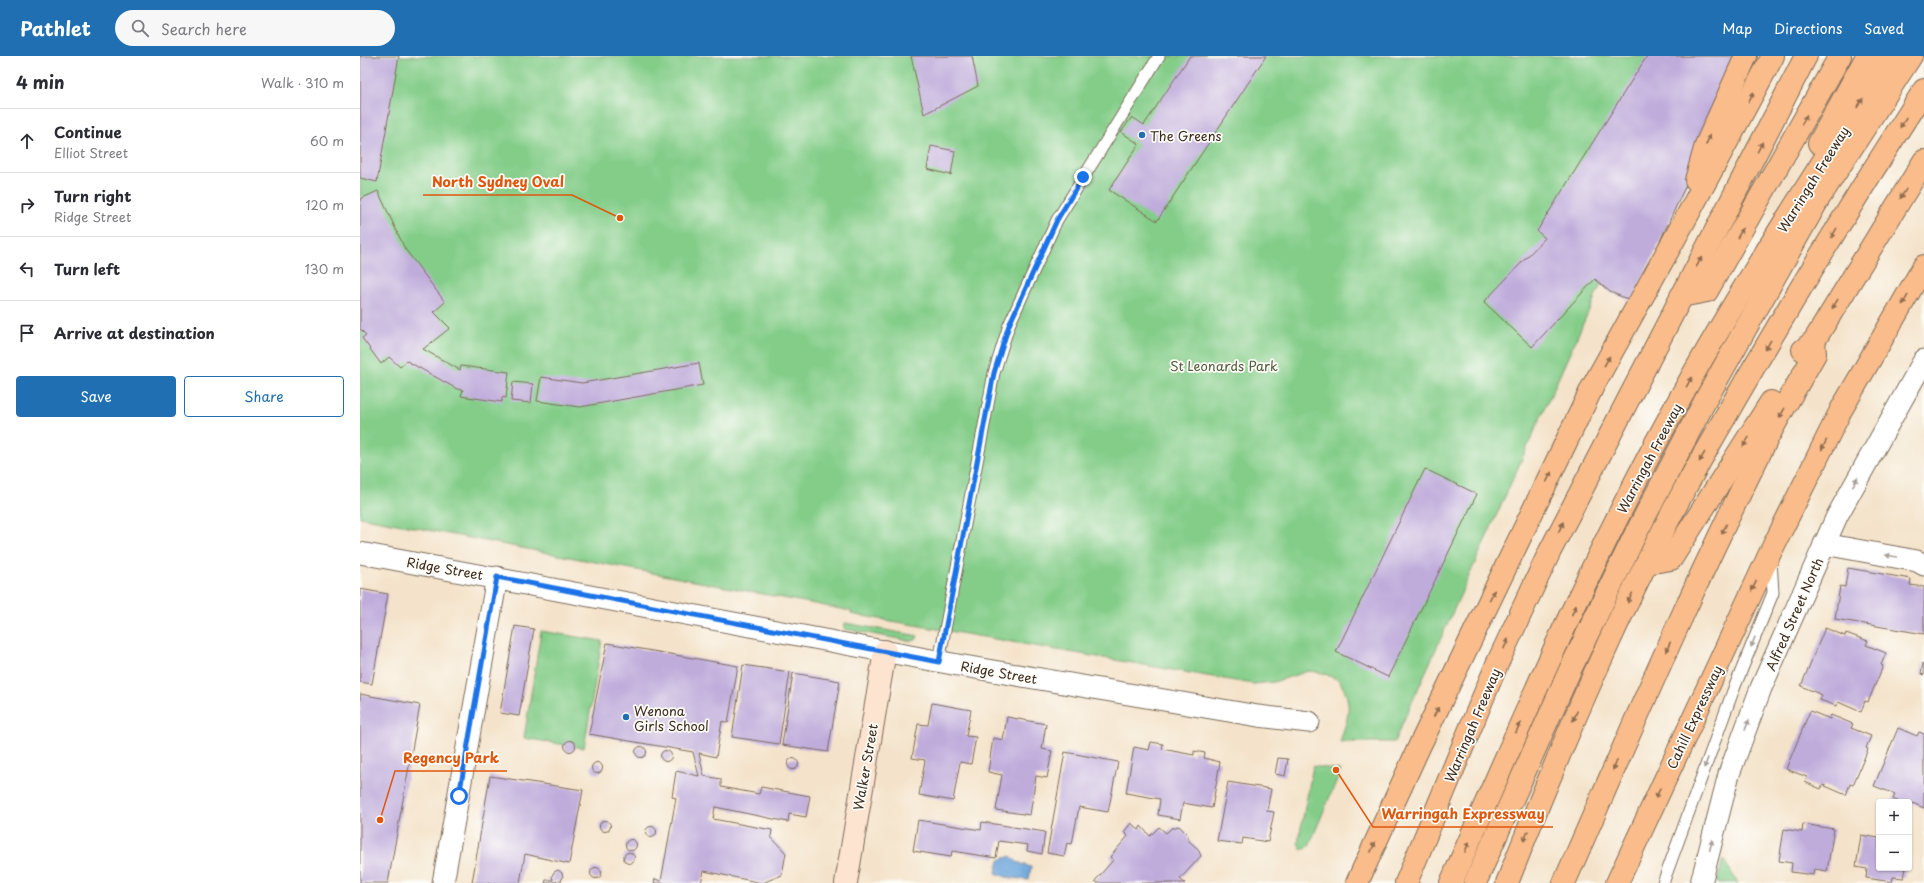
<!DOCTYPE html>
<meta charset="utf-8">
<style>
body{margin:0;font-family:"Playpen Sans",sans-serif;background:#f7f7f7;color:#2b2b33}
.controls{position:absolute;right:12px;bottom:12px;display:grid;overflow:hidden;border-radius:4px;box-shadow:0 1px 3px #0004}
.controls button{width:36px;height:36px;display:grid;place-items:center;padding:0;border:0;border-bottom:1px solid #e1e1e2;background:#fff;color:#2b2b33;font:20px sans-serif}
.stop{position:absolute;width:12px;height:12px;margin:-9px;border:3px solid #1a73e8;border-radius:50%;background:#fff}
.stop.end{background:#1a73e8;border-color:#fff;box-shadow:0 1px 4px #0008}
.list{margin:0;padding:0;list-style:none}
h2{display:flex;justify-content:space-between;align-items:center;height:52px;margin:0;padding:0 16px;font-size:17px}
h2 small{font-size:13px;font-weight:400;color:#7c7c81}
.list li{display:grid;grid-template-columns:26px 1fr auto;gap:12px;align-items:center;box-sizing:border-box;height:64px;padding:0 16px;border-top:1px solid #e1e1e2}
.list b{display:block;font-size:15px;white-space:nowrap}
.list p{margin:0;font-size:13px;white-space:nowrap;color:#7c7c81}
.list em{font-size:13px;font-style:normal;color:#7c7c81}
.actions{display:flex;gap:8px;padding:12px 16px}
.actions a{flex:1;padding:9px 0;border:1px solid #1f6fb2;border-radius:4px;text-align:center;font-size:14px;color:#1f6fb2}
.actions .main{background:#1f6fb2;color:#fff}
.icon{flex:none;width:22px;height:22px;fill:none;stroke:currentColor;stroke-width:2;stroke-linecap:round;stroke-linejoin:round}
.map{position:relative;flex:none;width:1564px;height:827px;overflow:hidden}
header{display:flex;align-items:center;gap:24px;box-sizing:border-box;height:56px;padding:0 20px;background:#1f6fb2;color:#fff}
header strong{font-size:19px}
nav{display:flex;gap:22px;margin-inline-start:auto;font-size:14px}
.search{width:280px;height:36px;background:#f7f7f7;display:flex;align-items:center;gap:10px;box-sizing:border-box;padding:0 14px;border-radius:22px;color:#7c7c81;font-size:15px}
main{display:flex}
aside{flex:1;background:#fff}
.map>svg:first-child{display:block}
.green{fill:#84cd89;stroke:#607c54}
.water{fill:#6aa4da;stroke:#52677c}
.building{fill:#bfacdb}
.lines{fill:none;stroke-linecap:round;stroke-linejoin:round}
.lane-casing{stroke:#7c6b5a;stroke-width:13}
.street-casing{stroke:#7c6b5a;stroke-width:23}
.secondary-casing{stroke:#7c6b5a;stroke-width:24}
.highway-casing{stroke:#7c6b5a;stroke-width:24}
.lane{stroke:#fff;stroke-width:11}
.street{stroke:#fff;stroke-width:21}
.secondary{stroke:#fde4d0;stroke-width:22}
.highway{stroke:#f9bc8a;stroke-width:22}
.oneway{fill:#906c4f}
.oneway2{fill:#a79f9a}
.route{stroke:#1a73e8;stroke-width:5}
.poi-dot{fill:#1f6fb2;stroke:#fdfcf7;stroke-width:1.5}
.labels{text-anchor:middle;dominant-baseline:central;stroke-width:3.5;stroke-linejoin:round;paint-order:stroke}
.poi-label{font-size:13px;fill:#3b2a1e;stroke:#fdfcf7;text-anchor:start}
.street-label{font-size:13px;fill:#3b2a1e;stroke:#fdfcf7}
.park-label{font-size:13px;fill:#515b3e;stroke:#fdfcf7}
.leader{fill:none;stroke:#df570d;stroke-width:1.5}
.callout-dot{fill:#df570d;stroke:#fdfcf7;stroke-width:1.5}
.callout-label{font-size:14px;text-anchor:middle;font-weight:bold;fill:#df570d;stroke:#fdfcf7;stroke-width:3.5;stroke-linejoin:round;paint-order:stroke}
</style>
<header>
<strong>Pathlet</strong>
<div class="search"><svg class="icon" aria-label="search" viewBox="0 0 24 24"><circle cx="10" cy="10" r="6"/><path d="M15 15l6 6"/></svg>Search here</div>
<nav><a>Map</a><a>Directions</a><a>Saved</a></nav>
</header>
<main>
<aside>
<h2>4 min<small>Walk · 310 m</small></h2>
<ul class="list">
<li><svg class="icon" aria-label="ahead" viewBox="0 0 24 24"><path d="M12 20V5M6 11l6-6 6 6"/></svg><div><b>Continue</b><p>Elliot Street</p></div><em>60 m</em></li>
<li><svg class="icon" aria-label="right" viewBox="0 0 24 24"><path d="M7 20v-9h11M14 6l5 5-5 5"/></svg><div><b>Turn right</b><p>Ridge Street</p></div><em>120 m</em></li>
<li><svg class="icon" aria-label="left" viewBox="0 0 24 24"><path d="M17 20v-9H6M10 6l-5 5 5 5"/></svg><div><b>Turn left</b></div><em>130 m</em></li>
<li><svg class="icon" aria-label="arrive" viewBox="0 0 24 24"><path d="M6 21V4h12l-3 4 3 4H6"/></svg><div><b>Arrive at destination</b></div></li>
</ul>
<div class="actions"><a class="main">Save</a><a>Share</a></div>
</aside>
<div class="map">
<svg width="1564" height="827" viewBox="0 0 1564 827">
<rect width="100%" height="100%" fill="#fdfcf7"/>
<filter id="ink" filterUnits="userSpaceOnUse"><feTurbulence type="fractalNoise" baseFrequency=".025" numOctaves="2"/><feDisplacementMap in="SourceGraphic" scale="8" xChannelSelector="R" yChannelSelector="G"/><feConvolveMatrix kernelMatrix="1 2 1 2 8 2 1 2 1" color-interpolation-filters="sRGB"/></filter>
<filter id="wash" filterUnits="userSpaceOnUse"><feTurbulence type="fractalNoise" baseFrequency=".012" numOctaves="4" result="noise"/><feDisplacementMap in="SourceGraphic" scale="16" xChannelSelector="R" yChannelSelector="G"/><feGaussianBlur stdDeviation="0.9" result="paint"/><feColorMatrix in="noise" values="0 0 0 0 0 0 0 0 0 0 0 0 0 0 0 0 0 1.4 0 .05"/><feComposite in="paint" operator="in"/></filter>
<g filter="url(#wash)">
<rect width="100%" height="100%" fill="#f4e3ca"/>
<!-- green -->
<g class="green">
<path d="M0,0H1344L1034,686H980C988,660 994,649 979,624L963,617L948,615L914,626L893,628L491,558V555L0,461Z"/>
<polygon points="485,567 558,580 556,584 550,585 484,573"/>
<polygon points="181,575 242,585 224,692 164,682"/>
<polygon points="953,710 981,714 949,790 942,794 938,787"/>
<polygon points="1363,803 1378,827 1357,827"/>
</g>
<!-- water -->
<polygon class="water" points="651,800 657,806 671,811 669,824 646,821 636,817 639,804"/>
<g id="blocks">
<!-- building -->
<g class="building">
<polygon points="0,0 39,0 17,126 0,122"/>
<polygon points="551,0 612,0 618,30 564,58"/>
<polygon points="830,0 906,0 797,165 749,134 779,88 761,76 772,61 784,69"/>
<polygon points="1287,0 1386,0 1272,245 1250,236 1235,223 1172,291 1124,246 1185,182 1177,175"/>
<polygon points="571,90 595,95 591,119 567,113"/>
<polygon points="18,135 45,193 85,246 74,256 90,272 63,293 100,314 101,310 149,316 146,342 142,341 142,346 101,340 103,334 97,333 47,305 40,311 29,301 21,308 2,282 6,279 0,273 0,143"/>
<polygon points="339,307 343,329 220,351 177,345 181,321 222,327"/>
<polygon points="153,326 173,328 171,347 151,345"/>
<polygon points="1065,413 1117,438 1028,621 976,596"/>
<polygon points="1488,512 1551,523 1550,529 1564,531 1564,578 1475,563 1480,530 1485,531"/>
<polygon points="0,533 28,538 12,628 0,626"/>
<polygon points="155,570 174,573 159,660 140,657"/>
<polygon points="1465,572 1485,580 1486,577 1508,585 1506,589 1526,597 1521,609 1523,610 1508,646 1505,645 1501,656 1478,646 1476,650 1460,644 1462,639 1441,630"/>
<polygon points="247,587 378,610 368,667 362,665 356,701 339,697 344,720 361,723 361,731 399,738 401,731 450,740 446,761 429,758 428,766 355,751 353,763 412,774 411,781 426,797 422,819 402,827 344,815 341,827 294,827 295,823 301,825 316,742 312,741 316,715 339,720 333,696 229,678"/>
<polygon points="1563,607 1564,607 1564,619 1561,618"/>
<polygon points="383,609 430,616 419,688 372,681"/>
<polygon points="433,617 480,625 468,696 422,689"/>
<polygon points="0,638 60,649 28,827 0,827"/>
<polygon points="572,647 611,654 606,680 616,681 611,708 600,706 593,745 559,739 565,704 552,702 558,668 568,669"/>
<polygon points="1450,655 1470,663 1471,659 1493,668 1491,672 1511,680 1506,692 1508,693 1493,729 1490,728 1486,739 1463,729 1461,733 1445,726 1447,721 1426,713"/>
<polygon points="647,661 686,668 682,693 692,695 687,722 676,720 670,759 636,754 642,719 628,716 633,682 643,684"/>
<polygon points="1538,672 1557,680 1559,676 1564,678 1564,752 1550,746 1549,750 1549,746 1539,746 1533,743 1535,738 1514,730"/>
<circle cx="210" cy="690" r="5.5"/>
<polygon points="791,686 803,688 802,693 834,699 834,695 845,697 844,702 860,706 852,752 823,747 820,763 798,759 800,743 766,737 774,691 789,694"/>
<circle cx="281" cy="696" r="5.5"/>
<circle cx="306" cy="700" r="5.5"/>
<polygon points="705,696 758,706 748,756 719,751 712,788 707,787 704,800 687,797"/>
<polygon points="918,702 928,703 925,720 915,718"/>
<circle cx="433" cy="708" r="5.5"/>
<circle cx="237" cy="712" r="5.5"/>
<polygon points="130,720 223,734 209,808 165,798 160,827 112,827"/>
<polygon points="868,726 911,733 907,755 914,756 908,786 883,782 882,788 857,785"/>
<polygon points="558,764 621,774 622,766 685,776 682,798 667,795 668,789 639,785 636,802 592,795 591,801 553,795"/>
<circle cx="245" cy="770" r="5.5"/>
<polygon points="771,767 779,774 781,770 790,780 799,771 806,777 812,772 819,770 828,779 829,785 838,793 841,800 820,823 825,827 738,827 735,825 753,804 750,801 768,780 764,776"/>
<polygon points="1443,768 1474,773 1467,815 1454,813 1453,819 1431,816 1432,807 1419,805 1424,773 1442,776"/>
<circle cx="291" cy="776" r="5.5"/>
<polygon points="1501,779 1519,782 1519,812 1546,812 1544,822 1533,821 1532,826 1506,822 1507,813 1496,811"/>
<circle cx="271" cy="789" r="5.5"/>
<circle cx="269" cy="802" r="5.5"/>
<circle cx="236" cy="817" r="5.5"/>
<polygon points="198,814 202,817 203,821 201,825 185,827 186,824 193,824 192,820 194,816"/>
</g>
</g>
</g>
<g filter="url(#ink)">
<use href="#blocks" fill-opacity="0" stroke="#7c6b5a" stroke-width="1"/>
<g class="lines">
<!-- lane casing -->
<g class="lane-casing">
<g id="lane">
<polyline points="579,605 634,317 649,269 697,164 799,0"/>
<polyline points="1303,827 1373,635 1413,537 1411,504"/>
</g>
</g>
<!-- street casing -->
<g class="street-casing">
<g id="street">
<polyline points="1464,488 1557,505 1564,509"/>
<polyline points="0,497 598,609 898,660 949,666"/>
<polyline points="83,827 137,521"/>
<polyline points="1341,827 1369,718 1401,632 1477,460 1564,304"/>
</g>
</g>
<!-- secondary casing -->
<g class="secondary-casing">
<polyline id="secondary" points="486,827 525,595"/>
</g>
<!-- highway casing -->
<g class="highway-casing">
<g id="highway">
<polyline points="1459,87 1507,0"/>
<polyline points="1336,124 1346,89 1386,0"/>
<polyline points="1321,240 1347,235 1480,0"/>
<polyline points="1443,294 1454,285 1564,105"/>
<polyline points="1287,507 1311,503 1411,346"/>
<polyline points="997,827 1059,691 1233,330 1326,162 1413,0"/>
<polyline points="1046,827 1137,608 1190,495 1446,0"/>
<path d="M1091,827C1166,654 1241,481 1334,317C1395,209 1464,105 1530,0"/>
<polyline points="1115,827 1210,614 1274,481 1346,343 1459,142 1551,0"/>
<path d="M1147,827C1204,683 1265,540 1340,405C1411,279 1486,155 1564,34"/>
<path d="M1204,827C1270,677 1334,526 1409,379C1423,352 1440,325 1455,298L1454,285"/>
<polyline points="1257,827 1411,495 1481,354 1564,210"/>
</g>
</g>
<!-- lane -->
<use href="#lane" class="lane"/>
<!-- street -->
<use href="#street" class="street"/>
<!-- secondary -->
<use href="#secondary" class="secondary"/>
<!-- highway -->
<use href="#highway" class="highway"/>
</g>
<!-- one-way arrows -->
<defs><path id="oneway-solid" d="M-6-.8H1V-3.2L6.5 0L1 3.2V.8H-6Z"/></defs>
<g class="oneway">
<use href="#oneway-solid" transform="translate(1391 41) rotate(-62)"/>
<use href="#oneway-solid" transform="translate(1500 47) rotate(-58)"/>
<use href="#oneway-solid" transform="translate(1444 64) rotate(-61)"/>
<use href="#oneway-solid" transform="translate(1543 67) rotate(123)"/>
<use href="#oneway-solid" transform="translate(1348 84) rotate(-67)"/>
<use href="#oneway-solid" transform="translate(1400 91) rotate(-62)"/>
<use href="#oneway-solid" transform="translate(1543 138) rotate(122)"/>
<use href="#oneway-solid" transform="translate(1380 177) rotate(-61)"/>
<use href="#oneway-solid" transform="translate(1474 177) rotate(120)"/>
<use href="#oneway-solid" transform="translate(1339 206) rotate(-62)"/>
<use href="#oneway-solid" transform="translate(1545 244) rotate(120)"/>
<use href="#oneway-solid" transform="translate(1475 248) rotate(121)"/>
<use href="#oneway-solid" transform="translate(1408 289) rotate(120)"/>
<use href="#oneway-solid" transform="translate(1247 305) rotate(-61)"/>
<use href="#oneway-solid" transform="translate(1329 326) rotate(-62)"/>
<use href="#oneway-solid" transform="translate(1422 357) rotate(120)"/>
<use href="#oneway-solid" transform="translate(1386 386) rotate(122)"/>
<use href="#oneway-solid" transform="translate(1464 389) rotate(117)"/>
<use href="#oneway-solid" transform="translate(1342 401) rotate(120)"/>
<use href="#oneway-solid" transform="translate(1189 421) rotate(-64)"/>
<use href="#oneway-solid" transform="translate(1201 471) rotate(-64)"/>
<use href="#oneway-solid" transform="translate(1364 473) rotate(116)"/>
<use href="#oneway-solid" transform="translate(1394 530) rotate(115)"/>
<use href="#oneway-solid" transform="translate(1132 539) rotate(-64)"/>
<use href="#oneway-solid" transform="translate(1270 542) rotate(116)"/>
<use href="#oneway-solid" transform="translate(1214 554) rotate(-65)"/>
<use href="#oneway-solid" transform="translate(1146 588) rotate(-66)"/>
<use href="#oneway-solid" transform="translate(1308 591) rotate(115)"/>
<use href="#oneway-solid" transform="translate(1076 656) rotate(-64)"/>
<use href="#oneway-solid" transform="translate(1215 660) rotate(114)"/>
<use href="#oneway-solid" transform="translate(1158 672) rotate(-65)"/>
<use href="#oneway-solid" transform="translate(1255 709) rotate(113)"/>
<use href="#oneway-solid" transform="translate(1298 737) rotate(115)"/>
<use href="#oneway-solid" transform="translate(1166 780) rotate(112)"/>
<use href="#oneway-solid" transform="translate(1013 791) rotate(-67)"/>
<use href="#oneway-solid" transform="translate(1107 791) rotate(-67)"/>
</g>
<g class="oneway2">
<use href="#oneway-solid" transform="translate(1495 426) rotate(-61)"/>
<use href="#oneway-solid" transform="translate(1531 500) rotate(-170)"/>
<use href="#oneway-solid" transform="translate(1393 586) rotate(112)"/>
<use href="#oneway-solid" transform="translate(1387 669) rotate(-69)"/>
<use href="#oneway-solid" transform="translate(1346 707) rotate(111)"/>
<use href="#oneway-solid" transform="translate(1351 789) rotate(-76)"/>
</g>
</g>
<g class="lines" filter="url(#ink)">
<!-- route -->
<polyline class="route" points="99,740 137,521 579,606 634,317 649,269 697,164 723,121"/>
</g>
<!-- markers -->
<g class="poi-dot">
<circle cx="782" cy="79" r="4"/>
<circle cx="266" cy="661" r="4"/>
</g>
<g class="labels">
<!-- poi labels -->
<g class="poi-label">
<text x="790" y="79">The Greens</text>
<text x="274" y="654">Wenona<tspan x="274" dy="15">Girls School</tspan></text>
</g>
<!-- street labels -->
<g class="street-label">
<text transform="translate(1453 123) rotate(-58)">Warringah Freeway</text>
<text transform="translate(1289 402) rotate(-62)">Warringah Freeway</text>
<text transform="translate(85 512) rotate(10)">Ridge Street</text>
<text transform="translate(1434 558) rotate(-66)">Alfred Street North</text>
<text transform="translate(639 616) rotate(10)">Ridge Street</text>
<text transform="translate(1334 661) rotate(-65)">Cahill Expressway</text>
<text transform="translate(1112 669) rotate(-67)">Warringah Freeway</text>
<text transform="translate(505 711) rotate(-80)">Walker Street</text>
</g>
<!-- park labels -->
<g class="park-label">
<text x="864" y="309">St Leonards Park</text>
</g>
</g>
<!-- callouts -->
<path class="leader" d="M260 162L212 139H63M20 764L35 715H147M976 714L1013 771H1193"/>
<g class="callout-dot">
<circle cx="260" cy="162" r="4"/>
<circle cx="20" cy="764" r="4"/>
<circle cx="976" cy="714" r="4"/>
</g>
<g class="callout-label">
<text x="138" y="131">North Sydney Oval</text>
<text x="91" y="707">Regency Park</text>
<text x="1103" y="763">Warringah Expressway</text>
</g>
</svg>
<div class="controls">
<button>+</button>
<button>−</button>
</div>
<div class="stop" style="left:99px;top:740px"></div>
<div class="stop end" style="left:723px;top:121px"></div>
</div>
</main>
